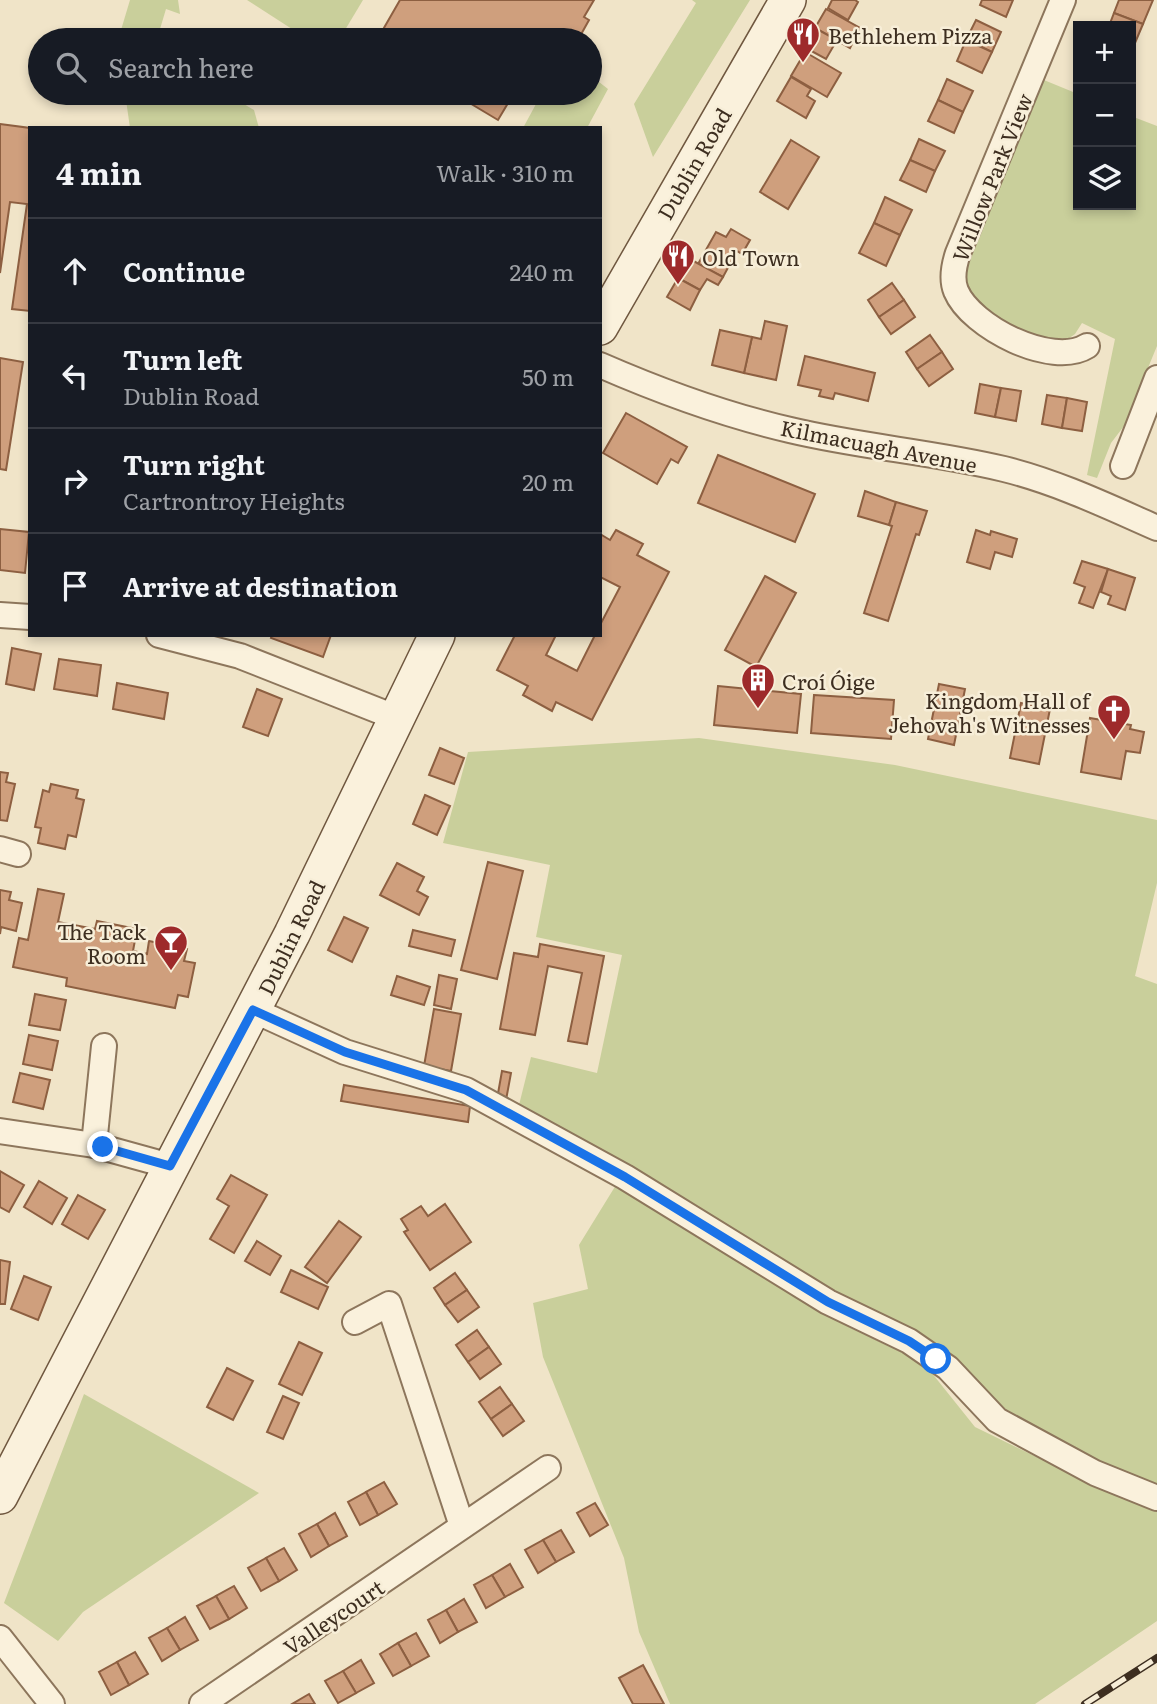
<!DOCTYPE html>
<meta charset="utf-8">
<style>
body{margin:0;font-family:Literata,serif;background:#20242c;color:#f1f3f6}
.controls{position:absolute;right:21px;top:21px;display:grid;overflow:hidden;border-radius:0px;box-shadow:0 4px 10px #0003}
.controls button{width:63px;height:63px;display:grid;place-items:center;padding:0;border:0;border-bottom:2px solid #363941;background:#171b24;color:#f1f3f6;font:35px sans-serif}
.stop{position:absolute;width:21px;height:21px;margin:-16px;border:5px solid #1a73e8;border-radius:50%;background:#fff}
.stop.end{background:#1a73e8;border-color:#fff;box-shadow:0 2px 7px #0008}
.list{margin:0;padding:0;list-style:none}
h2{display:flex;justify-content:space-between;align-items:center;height:91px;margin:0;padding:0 28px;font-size:30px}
h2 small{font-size:23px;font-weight:400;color:#9ea1a6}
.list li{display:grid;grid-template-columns:46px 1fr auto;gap:21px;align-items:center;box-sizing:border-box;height:105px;padding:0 28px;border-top:2px solid #363941}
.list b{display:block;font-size:26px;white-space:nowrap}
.list p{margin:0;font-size:23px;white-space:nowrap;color:#9ea1a6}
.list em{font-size:23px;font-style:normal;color:#9ea1a6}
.icon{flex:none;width:38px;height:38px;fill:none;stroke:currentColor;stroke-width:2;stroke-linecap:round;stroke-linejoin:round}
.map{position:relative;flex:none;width:1157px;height:1704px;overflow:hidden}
.search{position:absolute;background:#171b24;box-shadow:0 4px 10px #0003;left:28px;top:28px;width:574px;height:77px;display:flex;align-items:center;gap:18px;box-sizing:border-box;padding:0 24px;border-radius:38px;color:#9ea1a6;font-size:26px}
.panel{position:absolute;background:#171b24;box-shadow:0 4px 10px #0003;left:28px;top:126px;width:574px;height:511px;border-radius:0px}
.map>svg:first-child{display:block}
.green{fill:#c9cf9b}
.building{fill:#cf9f7d;stroke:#8d5f41;stroke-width:2}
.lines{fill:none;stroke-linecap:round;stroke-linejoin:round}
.minor-casing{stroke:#8d765c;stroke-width:28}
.secondary-casing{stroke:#6f573f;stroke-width:38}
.minor{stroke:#faf1dc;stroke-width:24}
.secondary{stroke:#faf1dc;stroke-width:35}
.rail-casing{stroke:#3d2e20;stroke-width:8}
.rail{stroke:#f7eed8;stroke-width:5;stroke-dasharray:16;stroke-linecap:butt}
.route{stroke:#1a73e8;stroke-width:9}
.labels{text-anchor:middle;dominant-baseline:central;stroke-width:5;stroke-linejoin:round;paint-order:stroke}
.poi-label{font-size:21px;fill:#3d2e20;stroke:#f7eed8;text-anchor:start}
.street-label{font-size:21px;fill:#3d2e20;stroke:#f7eed8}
</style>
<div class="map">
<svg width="1157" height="1704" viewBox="0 0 1157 1704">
<rect width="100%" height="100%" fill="#f0e4c8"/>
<!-- green -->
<g class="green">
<polygon points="130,0 178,0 180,14 166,9 160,29 164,40 118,40"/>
<polygon points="247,0 363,0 339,40 309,40"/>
<polygon points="692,0 750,0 653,157 634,104 696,3"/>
<polygon points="590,75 608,89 587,128 523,128 542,93 590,93"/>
<path d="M1039,78L1078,94V205H1131V116L1157,126V346L1124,426L1111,443L1097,478L1087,475L1115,339L1082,323L1075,334L1061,344C1035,336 975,319 966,289C964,282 964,274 964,267Z"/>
<polygon points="125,93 225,93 254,110 259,128 130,128"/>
<polygon points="699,738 895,765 1157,820 1157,883 1135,976 1157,984 1157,1486 1037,1435 858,1306 518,1109 531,1057 597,1073 622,955 536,937 550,865 443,843 468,752"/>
<polygon points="616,1185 849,1327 911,1357 931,1372 975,1427 1082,1479 1157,1511 1157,1621 1035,1704 670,1704 639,1632 624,1558 543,1357 533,1303 588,1289 579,1245"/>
<polygon points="84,1394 259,1493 83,1612 58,1641 4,1603"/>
</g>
<!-- building -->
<g class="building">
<polygon points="400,0 594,0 584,17 589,20 579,38 583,40 377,40"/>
<polygon points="832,0 855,0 858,2 848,20 828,8"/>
<polygon points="982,0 1013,0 1006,17 980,5"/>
<polygon points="1119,0 1153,0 1143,24 1114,13"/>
<polygon points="826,9 860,28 850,48 815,28"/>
<polygon points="1114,13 1143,24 1132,50 1131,26 1109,26"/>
<polygon points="976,20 1001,32 992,52 966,40"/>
<polygon points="815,28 837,40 826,59 804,47"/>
<polygon points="966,40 992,52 982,73 957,61"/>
<polygon points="805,52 841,73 827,97 791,76"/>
<polygon points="791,77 811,89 807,96 815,101 806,118 777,101"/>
<polygon points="947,79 973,91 963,112 938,100"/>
<polygon points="453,93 514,93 498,120"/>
<polygon points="938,100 963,112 954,133 928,121"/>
<polygon points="0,124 30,128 30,311 12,309 27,204 10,202 0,273"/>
<polygon points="919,139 945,151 935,171 910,160"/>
<polygon points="791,140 819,157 788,209 760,192"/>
<polygon points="910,160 935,171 926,192 900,180"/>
<polygon points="885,197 912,210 900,235 874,223"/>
<polygon points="874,223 900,235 886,266 859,253"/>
<polygon points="731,229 750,240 742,254 737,251 723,277 698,264 716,232 726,237"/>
<polygon points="688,258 723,277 718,285 707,279 700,290 678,278"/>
<polygon points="678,278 700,290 690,310 667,297"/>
<polygon points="892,283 904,300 879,317 868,300"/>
<polygon points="904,300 915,317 891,334 879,317"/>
<polygon points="765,321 787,326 776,380 744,373 752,337 761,339"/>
<polygon points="720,330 752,337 744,373 712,365"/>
<polygon points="930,335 942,352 917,369 906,352"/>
<polygon points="942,352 953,369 929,386 917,369"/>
<polygon points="805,356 875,373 868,401 835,393 833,399 819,396 821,390 798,385"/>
<polygon points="0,358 23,362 6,470 0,469"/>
<polygon points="980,384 1001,388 995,417 975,413"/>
<polygon points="1001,388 1021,391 1016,421 995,417"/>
<polygon points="1047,395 1067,398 1062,428 1042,424"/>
<polygon points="1067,398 1087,402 1082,431 1062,428"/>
<polygon points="626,413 687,447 678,463 671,459 657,484 603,453"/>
<polygon points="718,455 815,494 795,542 698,503"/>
<polygon points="865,491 896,502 889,525 858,516"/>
<polygon points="896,502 927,511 919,535 916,534 888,621 864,613 892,526 889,525"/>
<polygon points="0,529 29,532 25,573 0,570"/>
<polygon points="616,530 643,544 637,555 669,572 592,720 556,702 552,711 523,695 528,686 497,670 515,635 556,635 546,655 577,671 595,635 600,635 600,625 620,587 600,577 600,534 610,540"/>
<polygon points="976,530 990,535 991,531 1017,539 1012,557 995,552 990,569 967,562"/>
<polygon points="1082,561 1108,569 1093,608 1079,603 1085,587 1074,583"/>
<polygon points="1108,569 1135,578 1125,610 1108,604 1111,596 1101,592"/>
<polygon points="765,576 796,593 756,667 725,650"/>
<polygon points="272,635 331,635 323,657 271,638"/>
<polygon points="12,648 41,654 34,690 6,684"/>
<polygon points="59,659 101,665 97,696 54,689"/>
<polygon points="117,683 168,693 164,719 113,709"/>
<polygon points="939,684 965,689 954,745 928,739"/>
<polygon points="718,686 801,694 797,733 714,725"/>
<polygon points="257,689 282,699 268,736 243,727"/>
<polygon points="814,695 894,700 891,739 811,733"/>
<polygon points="1021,703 1050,709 1039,764 1010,758"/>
<polygon points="1090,718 1131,725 1130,729 1144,732 1140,753 1126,751 1121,779 1081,772"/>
<polygon points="440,748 464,758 454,784 429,775"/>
<polygon points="0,772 8,773 6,782 15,784 7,821 0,820"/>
<polygon points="51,784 78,790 76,798 84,800 76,837 68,835 65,849 38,843 41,828 35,827 43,790 49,792"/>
<polygon points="425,795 450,806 437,835 413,824"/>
<polygon points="488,862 523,871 497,979 461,970"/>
<polygon points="397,863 424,877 417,891 428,897 419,915 380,895"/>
<polygon points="38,889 64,894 58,922 95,929 97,921 137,929 133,951 147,954 149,941 187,949 184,961 195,963 188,997 178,995 175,1008 66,986 67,978 13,967 19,938 28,940"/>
<polygon points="0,890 11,892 9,900 22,903 16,931 1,927 0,934"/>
<polygon points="344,917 368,928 352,962 328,950"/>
<polygon points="413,930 455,940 451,956 409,946"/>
<polygon points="540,944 604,956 587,1044 568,1041 582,973 548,966 535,1035 500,1029 514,953 538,957"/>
<polygon points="439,975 457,979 451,1009 434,1005"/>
<polygon points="397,976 430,987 424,1005 391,995"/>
<polygon points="35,994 66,1000 60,1030 29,1025"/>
<polygon points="434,1009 461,1014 451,1071 424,1066"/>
<polygon points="29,1035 58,1041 52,1070 23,1064"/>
<polygon points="502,1071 511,1073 506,1100 497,1099"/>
<polygon points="20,1073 50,1080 43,1109 13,1102"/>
<polygon points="344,1085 470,1106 468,1122 341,1101"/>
<polygon points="0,1171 24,1185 9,1212 0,1207"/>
<polygon points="231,1175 267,1195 234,1253 210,1239 229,1206 217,1199"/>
<polygon points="39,1181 67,1198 52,1224 24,1207"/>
<polygon points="78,1195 105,1210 88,1239 62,1224"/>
<polygon points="445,1204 471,1242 430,1270 404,1232 408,1230 401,1219 421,1206 428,1216"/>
<polygon points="339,1221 361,1237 327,1283 305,1267"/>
<polygon points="257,1241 281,1256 270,1275 245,1261"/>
<polygon points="0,1260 10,1262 5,1304 0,1304"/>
<polygon points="291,1270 328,1287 318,1309 281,1292"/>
<polygon points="455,1273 467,1290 445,1305 434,1288"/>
<polygon points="24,1276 51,1287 38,1320 11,1309"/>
<polygon points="467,1290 479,1307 458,1322 445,1305"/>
<polygon points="477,1330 489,1347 468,1362 456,1345"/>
<polygon points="299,1342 322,1353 302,1395 279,1384"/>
<polygon points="489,1347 501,1364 480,1379 468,1362"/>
<polygon points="227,1368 253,1381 233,1420 207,1407"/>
<polygon points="500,1387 512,1404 491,1419 479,1402"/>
<polygon points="283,1396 299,1403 283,1439 267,1432"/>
<polygon points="512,1404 524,1421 503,1436 491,1419"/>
<polygon points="384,1482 397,1504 378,1515 366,1492"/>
<polygon points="366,1492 378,1515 360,1525 348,1502"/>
<polygon points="595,1503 608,1525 590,1536 577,1513"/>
<polygon points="335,1513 347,1536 329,1546 317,1524"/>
<polygon points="317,1524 329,1546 311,1557 299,1534"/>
<polygon points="561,1530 574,1552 556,1562 543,1540"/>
<polygon points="543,1540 556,1562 538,1573 525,1550"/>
<polygon points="284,1548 297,1570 279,1581 266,1558"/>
<polygon points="266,1558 279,1581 261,1591 248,1568"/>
<polygon points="510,1564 523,1587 505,1597 492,1575"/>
<polygon points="492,1575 505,1597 486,1608 474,1585"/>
<polygon points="234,1586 247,1608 229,1619 216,1596"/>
<polygon points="216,1596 229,1619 210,1629 197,1606"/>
<polygon points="464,1599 477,1622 458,1632 446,1610"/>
<polygon points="446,1610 458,1632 440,1643 428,1620"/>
<polygon points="185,1617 198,1640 180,1650 167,1628"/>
<polygon points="167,1628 180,1650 162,1661 149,1638"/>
<polygon points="416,1633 429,1656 411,1666 398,1643"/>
<polygon points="398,1643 411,1666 393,1676 380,1654"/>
<polygon points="135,1652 148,1674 129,1685 117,1662"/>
<polygon points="361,1660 374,1683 356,1693 343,1671"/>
<polygon points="117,1662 129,1685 111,1695 99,1672"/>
<polygon points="643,1665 664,1704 633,1704 619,1678"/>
<polygon points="343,1671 356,1693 338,1703 325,1681"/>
<polygon points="309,1694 315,1704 292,1704"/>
</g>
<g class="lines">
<!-- minor casing -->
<g class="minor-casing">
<g id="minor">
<path d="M1063,0L958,253C954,265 951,279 956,291C971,327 1052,368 1087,346"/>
<path d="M600,365C662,392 725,415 790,430C861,447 933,452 1004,469C1057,482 1107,506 1157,528"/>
<polyline points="1123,466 1157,378"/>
<polyline points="0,615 30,617"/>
<polyline points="159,635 240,656 397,718"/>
<polyline points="0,849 18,854"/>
<polyline points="253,1010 345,1052 466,1090 625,1177 828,1302 909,1341 948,1368 997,1420 1095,1473 1157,1498"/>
<polyline points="0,1131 94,1145 170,1166"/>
<polyline points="94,1145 104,1046"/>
<polyline points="355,1322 389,1304 462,1526"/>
<polyline points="0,1638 52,1704"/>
<polyline points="202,1704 548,1468"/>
</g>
</g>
<!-- secondary casing -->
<g class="secondary-casing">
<g id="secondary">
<polyline points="600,327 788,0"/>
<polyline points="0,1496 292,934 437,635"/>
</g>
</g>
<!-- minor -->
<use href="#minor" class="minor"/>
<!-- secondary -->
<use href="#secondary" class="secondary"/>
<!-- rail casing -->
<g class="rail-casing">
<polyline id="rail" points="1085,1704 1157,1658"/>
</g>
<!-- rail -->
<use href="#rail" class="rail"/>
</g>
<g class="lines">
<!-- route -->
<polyline class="route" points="103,1147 170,1166 253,1010 345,1052 466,1090 625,1177 828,1302 909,1341 936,1359"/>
</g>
<!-- icons -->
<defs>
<g id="restaurant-pin" transform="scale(1.75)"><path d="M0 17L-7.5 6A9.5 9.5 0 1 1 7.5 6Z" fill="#9e2a2b" stroke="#f7eed8"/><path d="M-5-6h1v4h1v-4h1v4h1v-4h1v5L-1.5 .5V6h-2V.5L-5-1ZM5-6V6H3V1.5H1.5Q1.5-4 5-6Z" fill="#fff"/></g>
<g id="building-pin" transform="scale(1.75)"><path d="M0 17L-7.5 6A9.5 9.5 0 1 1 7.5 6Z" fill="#9e2a2b" stroke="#f7eed8"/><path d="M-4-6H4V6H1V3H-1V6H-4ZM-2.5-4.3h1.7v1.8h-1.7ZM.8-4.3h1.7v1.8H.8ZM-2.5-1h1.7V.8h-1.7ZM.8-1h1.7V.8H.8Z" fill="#fff"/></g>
<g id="church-pin" transform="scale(1.75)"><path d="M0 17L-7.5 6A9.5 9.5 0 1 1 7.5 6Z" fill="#9e2a2b" stroke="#f7eed8"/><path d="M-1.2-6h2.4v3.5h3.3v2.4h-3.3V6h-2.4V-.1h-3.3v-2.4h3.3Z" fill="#fff"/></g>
<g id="bar-pin" transform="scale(1.75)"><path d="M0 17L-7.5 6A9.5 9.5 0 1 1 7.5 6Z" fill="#9e2a2b" stroke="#f7eed8"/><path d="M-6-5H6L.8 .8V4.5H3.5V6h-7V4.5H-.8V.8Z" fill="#fff"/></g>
</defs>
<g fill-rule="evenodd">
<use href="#restaurant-pin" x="803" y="34"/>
<use href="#restaurant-pin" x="678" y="256"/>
<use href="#building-pin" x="758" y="680"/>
<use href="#church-pin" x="1114" y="711"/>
<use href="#bar-pin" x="171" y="942"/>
</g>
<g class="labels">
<!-- poi labels -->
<g class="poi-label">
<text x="828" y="34">Bethlehem Pizza</text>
<text x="702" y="256">Old Town</text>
<text x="782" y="680">Croí Óige</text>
<text x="1090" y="699" text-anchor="end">Kingdom Hall of<tspan x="1090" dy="24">Jehovah's Witnesses</tspan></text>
<text x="146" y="930" text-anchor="end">The Tack<tspan x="146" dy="24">Room</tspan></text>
</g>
<!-- street labels -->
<g class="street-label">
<text transform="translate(693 163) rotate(-60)">Dublin Road</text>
<text transform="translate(991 177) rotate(-68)">Willow Park View</text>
<text transform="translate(879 445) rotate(11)">Kilmacuagh Avenue</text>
<text transform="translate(290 937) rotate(-64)">Dublin Road</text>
<text transform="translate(333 1616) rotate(-34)">Valleycourt</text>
</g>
</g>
</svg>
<div class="controls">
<button>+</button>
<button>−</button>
<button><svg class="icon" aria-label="layers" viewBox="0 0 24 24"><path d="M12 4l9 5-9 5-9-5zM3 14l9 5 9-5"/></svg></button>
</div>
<div class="stop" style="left:936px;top:1359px"></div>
<div class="stop end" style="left:103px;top:1147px"></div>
<div class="search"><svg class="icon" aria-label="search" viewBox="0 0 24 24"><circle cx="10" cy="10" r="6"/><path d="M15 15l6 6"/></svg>Search here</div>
<section class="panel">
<h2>4 min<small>Walk · 310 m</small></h2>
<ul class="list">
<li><svg class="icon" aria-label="ahead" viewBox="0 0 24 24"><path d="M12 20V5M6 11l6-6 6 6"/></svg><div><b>Continue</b></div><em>240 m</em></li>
<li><svg class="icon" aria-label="left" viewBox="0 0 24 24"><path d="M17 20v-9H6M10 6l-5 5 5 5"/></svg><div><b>Turn left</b><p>Dublin Road</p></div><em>50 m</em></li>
<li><svg class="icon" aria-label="right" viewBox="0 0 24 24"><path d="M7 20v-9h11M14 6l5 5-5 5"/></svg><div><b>Turn right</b><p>Cartrontroy Heights</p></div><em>20 m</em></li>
<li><svg class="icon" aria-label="arrive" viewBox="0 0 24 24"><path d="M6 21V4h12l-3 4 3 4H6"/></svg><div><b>Arrive at destination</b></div></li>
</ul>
</section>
</div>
